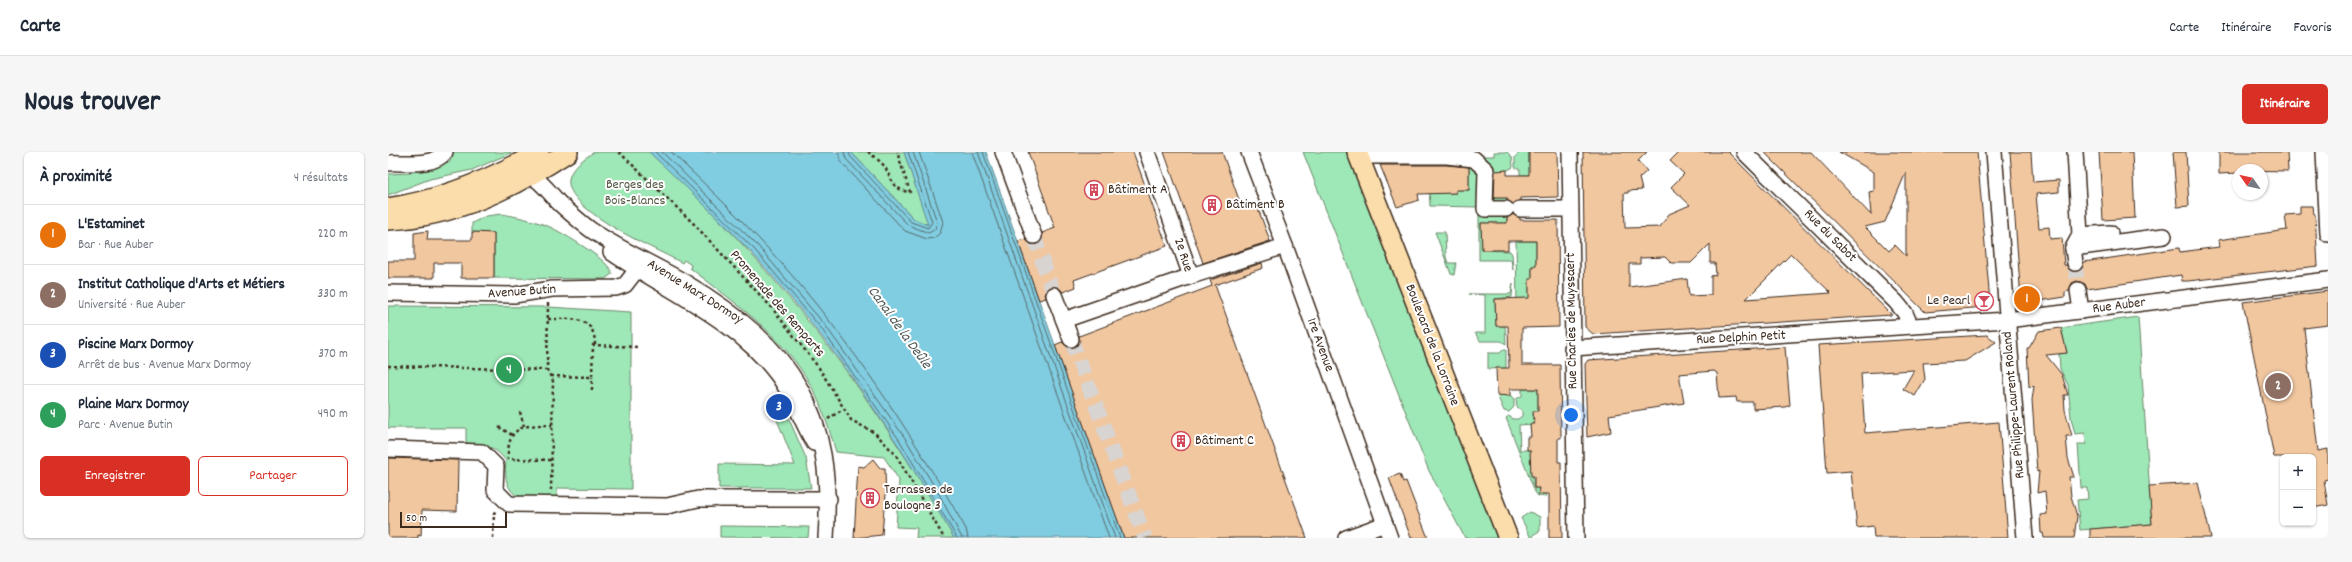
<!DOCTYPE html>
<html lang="fr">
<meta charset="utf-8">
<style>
body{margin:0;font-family:Dekko,sans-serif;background:#f6f6f7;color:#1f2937}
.controls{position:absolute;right:12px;bottom:12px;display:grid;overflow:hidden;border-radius:6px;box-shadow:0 1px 3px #0004}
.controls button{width:36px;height:36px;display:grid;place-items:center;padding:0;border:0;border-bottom:1px solid #e0e1e3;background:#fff;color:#1f2937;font:20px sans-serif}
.compass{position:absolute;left:1844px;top:12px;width:36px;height:36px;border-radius:50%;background:#fff;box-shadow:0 1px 3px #0004;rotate:304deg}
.scale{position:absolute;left:12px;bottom:10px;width:107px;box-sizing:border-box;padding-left:4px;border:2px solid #3b2a1e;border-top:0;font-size:11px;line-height:14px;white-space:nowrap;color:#3b2a1e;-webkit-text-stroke:3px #fff;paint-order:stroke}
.you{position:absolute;left:1183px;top:263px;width:14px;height:14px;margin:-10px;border:3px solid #fff;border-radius:50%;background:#1a73e8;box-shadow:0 0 0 6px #1a73e833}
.badge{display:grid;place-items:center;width:26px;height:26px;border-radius:50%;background:#d93025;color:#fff;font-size:13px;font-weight:700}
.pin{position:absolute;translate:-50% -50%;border:2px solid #fff;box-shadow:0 1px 4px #0006}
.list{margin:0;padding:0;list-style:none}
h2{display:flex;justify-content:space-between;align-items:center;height:52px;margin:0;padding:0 16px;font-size:17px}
h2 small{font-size:13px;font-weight:400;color:#747a83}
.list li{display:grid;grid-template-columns:26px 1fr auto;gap:12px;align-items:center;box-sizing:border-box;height:60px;padding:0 16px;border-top:1px solid #e0e1e3}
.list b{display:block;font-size:15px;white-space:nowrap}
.list p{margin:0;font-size:13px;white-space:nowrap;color:#747a83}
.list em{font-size:13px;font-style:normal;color:#747a83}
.actions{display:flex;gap:8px;padding:12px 16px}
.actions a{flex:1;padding:9px 0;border:1px solid #d93025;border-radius:6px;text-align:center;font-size:14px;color:#d93025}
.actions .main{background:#d93025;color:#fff}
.map{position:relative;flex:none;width:1940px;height:386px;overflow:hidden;border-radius:6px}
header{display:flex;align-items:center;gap:24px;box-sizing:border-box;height:56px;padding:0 20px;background:#fff;border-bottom:1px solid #e0e1e3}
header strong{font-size:19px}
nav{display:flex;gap:22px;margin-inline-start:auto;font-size:14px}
.intro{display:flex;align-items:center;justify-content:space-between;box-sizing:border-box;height:96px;padding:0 24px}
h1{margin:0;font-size:28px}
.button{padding:10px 18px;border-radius:6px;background:#d93025;color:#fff;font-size:14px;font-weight:700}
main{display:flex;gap:24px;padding:0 24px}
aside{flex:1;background:#fff;border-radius:6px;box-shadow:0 1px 3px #0004}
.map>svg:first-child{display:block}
.green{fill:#9ee7b6;stroke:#6c886a}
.water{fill:#80cce0;stroke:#648b92}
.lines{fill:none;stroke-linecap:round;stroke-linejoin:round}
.shore{stroke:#576b6c;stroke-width:1}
.building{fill:#f1c7a0;stroke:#3b2a1e;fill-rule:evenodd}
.minor-tunnel{stroke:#d8d4d2;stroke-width:15;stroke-dasharray:15 8;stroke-linecap:butt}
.minor-casing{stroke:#3b2a1e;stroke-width:18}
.major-casing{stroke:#3b2a1e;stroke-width:22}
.path{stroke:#3b2a1e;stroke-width:2.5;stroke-dasharray:3 3;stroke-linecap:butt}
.minor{stroke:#fff;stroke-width:15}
.major{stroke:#fbddab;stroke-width:19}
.labels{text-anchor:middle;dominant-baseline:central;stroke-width:4;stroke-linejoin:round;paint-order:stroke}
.park-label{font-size:14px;fill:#545944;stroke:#fff}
.poi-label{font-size:14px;fill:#3b2a1e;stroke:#fff;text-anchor:start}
.street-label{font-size:14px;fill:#3b2a1e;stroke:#fff}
.water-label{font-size:15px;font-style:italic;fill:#505b58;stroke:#fff}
</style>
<header>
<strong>Carte</strong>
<nav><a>Carte</a><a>Itinéraire</a><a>Favoris</a></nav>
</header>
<div class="intro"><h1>Nous trouver</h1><a class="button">Itinéraire</a></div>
<main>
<aside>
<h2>À proximité<small>4 résultats</small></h2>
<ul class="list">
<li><span class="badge" style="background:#e8710a">1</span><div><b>L'Estaminet</b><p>Bar · Rue Auber</p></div><em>220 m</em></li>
<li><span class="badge" style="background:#8d6e63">2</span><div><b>Institut Catholique d'Arts et Métiers</b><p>Université · Rue Auber</p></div><em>330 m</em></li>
<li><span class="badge" style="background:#1a4fb4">3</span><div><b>Piscine Marx Dormoy</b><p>Arrêt de bus · Avenue Marx Dormoy</p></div><em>370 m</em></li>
<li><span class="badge" style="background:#2e9e5b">4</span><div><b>Plaine Marx Dormoy</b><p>Parc · Avenue Butin</p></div><em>490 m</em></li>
</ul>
<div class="actions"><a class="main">Enregistrer</a><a>Partager</a></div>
</aside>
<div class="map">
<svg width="1940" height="386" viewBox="0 0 1940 386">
<rect width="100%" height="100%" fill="#fff"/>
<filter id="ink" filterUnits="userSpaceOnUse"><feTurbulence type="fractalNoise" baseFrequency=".025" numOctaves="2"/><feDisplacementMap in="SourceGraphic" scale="8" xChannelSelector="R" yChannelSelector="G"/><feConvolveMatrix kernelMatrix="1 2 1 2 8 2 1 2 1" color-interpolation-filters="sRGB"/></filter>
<g filter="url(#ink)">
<!-- green -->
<g class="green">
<polygon points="64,0 125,0 84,18 42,27 0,43 0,22 22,21 41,13 62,10"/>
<path d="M206,0H261C385,111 484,242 566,386H528L529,376L508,375L511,328L496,305L448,300C441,277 434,253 422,232C394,183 346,150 302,116L303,113L296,108L294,111C271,98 176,59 181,27C183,15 197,6 206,0Z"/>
<polygon points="463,0 516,0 541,73 526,67"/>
<polygon points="915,0 960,0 1060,258 1114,386 1077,386 1041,319"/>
<polygon points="1106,0 1119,0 1124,5 1125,15 1120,18 1105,19 1106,46 1118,46 1118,54 1103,50 1102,20 1079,4 1106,4"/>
<polygon points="1132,0 1141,0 1141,11 1147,23 1132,23 1132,18 1127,15 1127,5"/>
<polygon points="1081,11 1091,16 1090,55 1042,54 1041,38 1043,41 1068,41 1068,38 1081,38"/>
<polygon points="1091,59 1094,65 1118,60 1119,71 1093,71 1094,98 1122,99 1124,102 1125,118 1123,108 1091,108"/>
<path d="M114,62C130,65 146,68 162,75C173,80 225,110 224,122L217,127L106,126V81L84,80V71L98,64Z"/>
<polygon points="1047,80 1057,80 1058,105 1060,111 1068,111 1066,123 1063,122"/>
<polygon points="1128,89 1148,89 1148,114 1144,114 1144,127 1141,127 1141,141 1148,141 1149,153 1129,153"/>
<polygon points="1125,131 1124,145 1107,147 1108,174 1117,174 1118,192 1113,189 1092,189 1087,181 1097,181 1097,143 1081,142 1123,142"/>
<path d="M0,154L160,155L243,160V337L169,336V348L132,346C117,337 117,325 118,309C107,294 96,292 78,291V276H0Z"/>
<polygon points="1750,165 1764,372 1692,378 1689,348 1700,347 1699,336 1693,336 1690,292 1698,292 1697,281 1687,282 1683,266 1680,233 1672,217 1671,202 1679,201 1673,176"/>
<polygon points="1115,198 1118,198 1118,216 1100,217 1100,201 1112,201"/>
<polygon points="1134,237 1150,237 1150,259 1145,259 1146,272 1131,273 1132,298 1142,298 1146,336 1151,336 1151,342 1158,342 1158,345 1150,344 1147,340 1118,266 1121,264 1125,267 1130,267 1134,264 1134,258 1129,255 1128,247 1134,244"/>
<polygon points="1109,243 1122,243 1126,247 1126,255 1121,260 1116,259"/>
<polygon points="384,255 397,258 418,306 423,336 331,336 331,312 407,313"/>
<polygon points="1142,360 1152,365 1152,379 1146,382 1145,386 1143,386 1133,366"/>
<polygon points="332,374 421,375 420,386 332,385"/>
</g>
<!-- water -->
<path class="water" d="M261,0H463L526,67L540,73L516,0H598L736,386H566C508,284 442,186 363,100C330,65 295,32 261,0Z"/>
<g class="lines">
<!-- shore -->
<g class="shore">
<polyline points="267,0 366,97 433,176 512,289 569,386"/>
<polyline points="274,0 370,94 437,173 517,286 551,342 574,386"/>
<path d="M283,0C314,29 344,58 373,89C454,175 520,275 578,377L580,386"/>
<polyline points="450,0 454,11 517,79 539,87 546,86 552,81 555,70 531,0"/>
<polyline points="456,0 458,7 520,73 541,81 547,77 549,70 525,0"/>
<polyline points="461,0 462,4 523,70 540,76 544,70 520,0"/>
<polyline points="584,0 721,386"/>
<polyline points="590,0 727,386"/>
<polyline points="595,0 732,386"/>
</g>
</g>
<!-- building -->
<g class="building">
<polygon points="640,0 745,0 779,94 686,128 688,135 675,140 671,136 662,135 657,141 658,146 651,148 630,89 637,87 641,91 649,93 653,89 654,81 667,76"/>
<polygon points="776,0 834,0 854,56 868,51 882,89 815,111"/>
<polygon points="1141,0 1169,0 1170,45 1132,46 1132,48 1125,52 1119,48 1119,46 1106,46 1107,19 1119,18 1119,23 1141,23"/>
<path d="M1195,0H1259L1250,9L1259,19L1251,26L1254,38L1240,39V41H1236L1237,76L1272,75L1281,62L1302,53L1283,35L1296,22L1282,9L1291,0H1340L1504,163L1205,182L1197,175ZM1322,92V111H1327L1328,123L1323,124V143L1301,144L1299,127L1241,135V112H1252V106L1277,105L1283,111H1303ZM1403,102L1443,141L1358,147Z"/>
<path d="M1376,0H1423L1483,63L1481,40L1486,39V20L1451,0H1589L1602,150L1597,155L1537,160ZM1518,20V104L1507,93L1501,99L1477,75L1497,70Z"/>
<polygon points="1622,0 1643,0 1645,30 1671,28 1671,40 1648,42 1651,76 1661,75 1662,87 1674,86 1676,113 1678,113 1684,119 1693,118 1696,110 1791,96 1792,100 1831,95 1830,88 1899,78 1897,63 1912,62 1912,54 1924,54 1925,62 1927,62 1930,114 1800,129 1794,129 1793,123 1699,137 1697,132 1689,129 1684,131 1681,139 1677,140 1677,145 1639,151 1633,147"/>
<polygon points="1711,0 1744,0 1747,66 1715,68"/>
<polygon points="1785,0 1798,0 1801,54 1789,55"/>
<polygon points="1831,0 1899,0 1900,19 1850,18 1850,21 1831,22"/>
<polygon points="992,13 1058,13 1081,15 1081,38 1068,38 1068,41 1030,42 1031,48 1009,55"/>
<polygon points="1125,62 1132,66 1132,68 1170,68 1171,175 1134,176 1134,213 1172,213 1173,286 1170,286 1170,310 1173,310 1174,386 1161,386 1161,342 1150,342 1151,336 1146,336 1146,324 1143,324 1142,298 1139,298 1139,285 1143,285 1142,272 1146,272 1145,259 1150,259 1150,237 1122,237 1122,244 1109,243 1108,216 1121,216 1120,174 1108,174 1107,147 1141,146 1141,127 1144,127 1144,114 1148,114 1148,89 1120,89 1120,98 1094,98 1093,71 1119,71 1119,66"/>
<polygon points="40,79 39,88 84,88 84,80 106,81 106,126 73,126 73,111 46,111 46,126 0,126 0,109 26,109 26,81"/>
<polygon points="874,111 875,116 827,133 919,386 736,386 667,193 674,190 681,196 687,195 692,189 691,184 824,134 822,128"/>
<polygon points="1940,139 1940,173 1916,176 1930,299 1940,297 1940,327 1936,328 1940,353 1925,356 1925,305 1886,305 1855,150"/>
<polygon points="1673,176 1679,201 1658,203 1674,223 1680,243 1676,243 1677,258 1684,284 1678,284 1680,306 1686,325 1681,325 1683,344 1689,364 1686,386 1656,386 1655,381 1653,381 1652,363 1659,362 1657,339 1649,341 1651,319 1649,320 1644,248 1646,234 1641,235 1639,196 1641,196 1651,179"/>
<polygon points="1599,183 1608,190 1577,209 1535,211 1537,227 1527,244 1515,237 1526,218 1473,221 1477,281 1611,270 1620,386 1486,386 1485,374 1469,376 1463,319 1439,321 1430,193"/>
<polygon points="1397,195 1402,253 1397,255 1365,257 1365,250 1349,250 1348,245 1331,246 1329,221 1326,219 1291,222 1296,251 1221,263 1223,280 1199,285 1197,212 1200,208"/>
<polygon points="0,306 70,308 69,359 34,358 33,384 30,383 30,386 0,386"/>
<polygon points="485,307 492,316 497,316 498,357 496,357 494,383 466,386 470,314 476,315"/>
<polygon points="1012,322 1015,330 1018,329 1040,386 1023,386 1001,326"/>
<polygon points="1810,331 1823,386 1702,386 1702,377 1764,372 1761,334"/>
</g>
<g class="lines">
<!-- minor-tunnel -->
<g class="minor-tunnel">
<polyline points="646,84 666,143"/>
<polyline points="1687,111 1690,138"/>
<polyline points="683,187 757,386"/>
</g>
<!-- minor casing -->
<g class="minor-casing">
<g id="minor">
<polyline points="615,0 646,84"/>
<polyline points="861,0 897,94 1002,386"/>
<polyline points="1182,0 1188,386"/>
<polyline points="1356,0 1508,150 1517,161 1522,173"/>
<polyline points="1606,0 1637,386"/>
<polyline points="1936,0 1940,82"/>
<polyline points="970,4 1059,4 1086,7 1098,18 1097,57 1118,57"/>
<path d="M0,11C17,10 46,15 57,0"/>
<path d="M143,23C156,32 161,40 171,51C181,60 192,70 203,78C233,98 267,113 298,131C405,195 447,260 438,386"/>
<polyline points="1132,57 1182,57"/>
<polyline points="1692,83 1722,81"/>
<polyline points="1685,96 1692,83 1687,0"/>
<path d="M223,100C279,139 347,166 389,222C405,243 413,268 426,291"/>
<polyline points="1687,111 1685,96 1776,84"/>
<polyline points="803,124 897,94"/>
<polyline points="1690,138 1693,159"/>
<polyline points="0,141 126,143 164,137 228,136 237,133 254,111"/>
<polyline points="666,143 683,187"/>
<polyline points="676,168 803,124 759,0"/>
<polyline points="1184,196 1619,168 1940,128"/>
<polyline points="0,297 94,300 108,314 107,338 121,352 279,354 310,347 324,347"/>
<polyline points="331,347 441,347"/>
<polyline points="958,386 997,372"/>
</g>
</g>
<!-- major casing -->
<g class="major-casing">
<g id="major">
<polyline points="969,0 1120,386"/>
<path d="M0,56C53,48 104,27 151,0"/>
<path d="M0,68C67,65 125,36 180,0"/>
</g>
</g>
<!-- path -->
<g class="path">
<polyline points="231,0 306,72 384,156 431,216 463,268 487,281 508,303 556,386"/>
<path d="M480,0C486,4 493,10 497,15C504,28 505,38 522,40L509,0"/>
<polyline points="160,151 159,218 165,229 163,338"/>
<path d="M160,167C183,167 207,163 207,193"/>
<polyline points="0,214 159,218"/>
<polyline points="163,224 204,225 205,193 250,195"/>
<polyline points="204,238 204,225"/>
<polyline points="132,260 136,274"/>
<polyline points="440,267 455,257"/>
<polyline points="111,275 124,283"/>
<path d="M163,308L120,307C119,273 136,273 164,273"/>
<polyline points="105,386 106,361 108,359"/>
</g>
<!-- minor -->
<use href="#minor" class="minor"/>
<!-- major -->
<use href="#major" class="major"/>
</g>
</g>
<!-- icons -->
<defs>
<g id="building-ring" transform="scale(1)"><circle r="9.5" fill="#fff" stroke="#d1495b" stroke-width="1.5"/><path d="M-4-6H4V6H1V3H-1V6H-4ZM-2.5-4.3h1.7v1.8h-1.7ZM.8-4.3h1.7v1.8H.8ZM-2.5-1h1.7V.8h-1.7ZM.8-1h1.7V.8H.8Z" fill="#d1495b"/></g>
<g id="bar-ring" transform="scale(1)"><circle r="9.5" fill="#fff" stroke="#d1495b" stroke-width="1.5"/><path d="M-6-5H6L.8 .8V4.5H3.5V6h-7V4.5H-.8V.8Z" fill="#d1495b"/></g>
</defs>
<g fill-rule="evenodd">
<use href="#building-ring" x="706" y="38"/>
<use href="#building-ring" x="824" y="53"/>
<use href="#bar-ring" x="1596" y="149"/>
<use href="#building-ring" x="793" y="289"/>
<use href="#building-ring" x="482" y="346"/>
</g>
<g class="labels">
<!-- park labels -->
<g class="park-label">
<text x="247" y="33">Berges des<tspan x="247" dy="16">Bois-Blancs</tspan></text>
</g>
<!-- poi labels -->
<g class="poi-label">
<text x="720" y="38">Bâtiment A</text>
<text x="838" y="53">Bâtiment B</text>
<text x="1582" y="149" text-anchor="end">Le Pearl</text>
<text x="807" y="289">Bâtiment C</text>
<text x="496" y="338">Terrasses de<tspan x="496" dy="16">Boulogne 3</tspan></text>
</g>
<!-- street labels -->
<g class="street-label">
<text transform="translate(1442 84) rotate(45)">Rue du Sabot</text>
<text transform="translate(795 103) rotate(72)">2e Rue</text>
<text transform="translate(134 140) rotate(-4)">Avenue Butin</text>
<text transform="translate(307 140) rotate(32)">Avenue Marx Dormoy</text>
<text transform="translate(389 152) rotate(49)">Promenade des Remparts</text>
<text transform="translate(1731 154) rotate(-7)">Rue Auber</text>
<text transform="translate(1184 169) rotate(-91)">Rue Charles de Muyssaert</text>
<text transform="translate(1353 186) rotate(-3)">Rue Delphin Petit</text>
<text transform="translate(932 193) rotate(70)">1re Avenue</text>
<text transform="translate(1044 193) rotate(69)">Boulevard de la Lorraine</text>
<text transform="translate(1626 253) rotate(-95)">Rue Philippe-Laurent Roland</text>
</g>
<!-- water labels -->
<g class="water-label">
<text transform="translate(511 176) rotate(54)">Canal de la Deûle</text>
</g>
</g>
</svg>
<div class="controls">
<button>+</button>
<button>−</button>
</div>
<svg class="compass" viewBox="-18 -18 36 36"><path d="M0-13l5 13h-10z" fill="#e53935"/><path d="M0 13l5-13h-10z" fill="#747a83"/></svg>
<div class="scale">50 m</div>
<div class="you"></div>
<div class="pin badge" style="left:1639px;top:147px;background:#e8710a">1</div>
<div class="pin badge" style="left:1890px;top:234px;background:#8d6e63">2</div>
<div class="pin badge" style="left:391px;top:255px;background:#1a4fb4">3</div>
<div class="pin badge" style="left:121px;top:218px;background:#2e9e5b">4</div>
</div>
</main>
